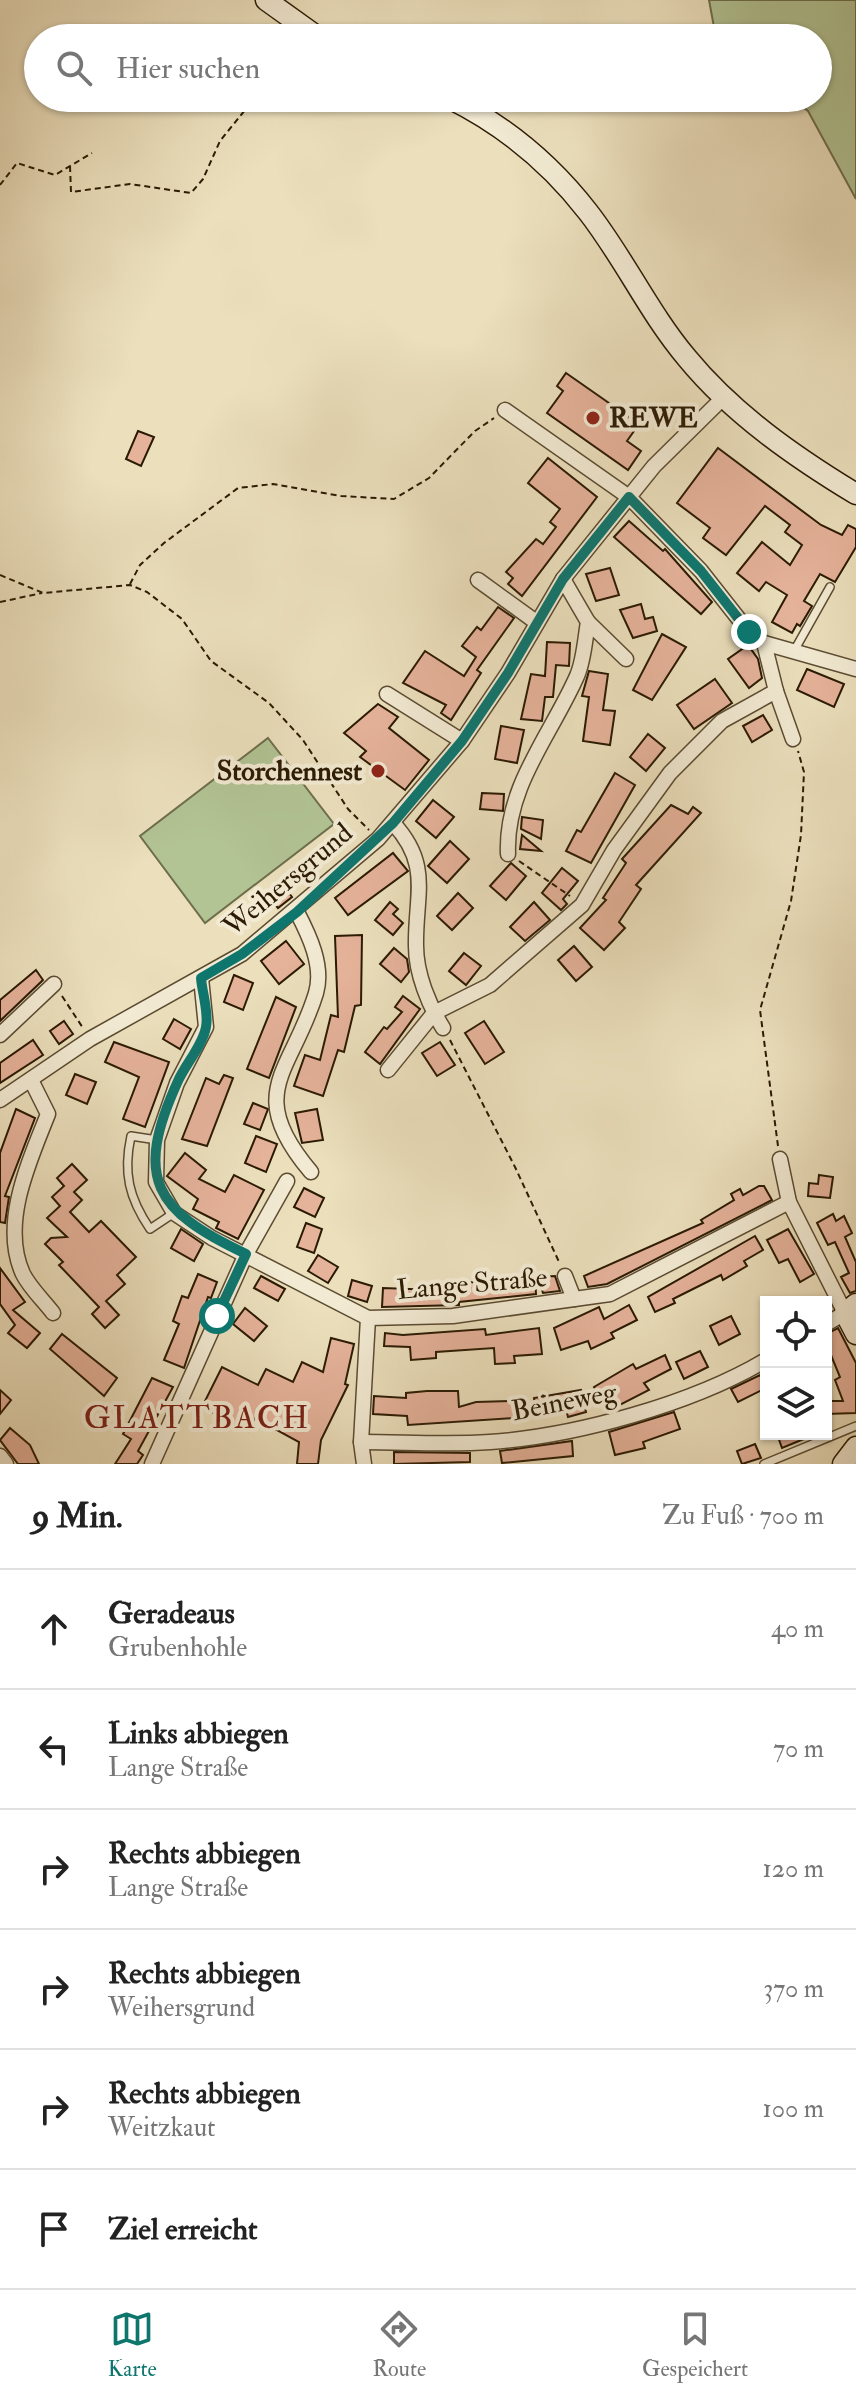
<!DOCTYPE html>
<html lang="de">
<meta charset="utf-8">
<style>
body{margin:0;font-family:"IM FELL Double Pica",serif;background:#f6f6f6;color:#222}
.controls{position:absolute;right:24px;bottom:24px;display:grid;overflow:hidden;border-radius:0px;box-shadow:0 2px 6px #0004}
.controls button{width:72px;height:72px;display:grid;place-items:center;padding:0;border:0;border-bottom:2px solid #e0e0e0;background:#fff;color:#222;font:40px sans-serif}
.stop{position:absolute;width:24px;height:24px;margin:-18px;border:6px solid #0f766e;border-radius:50%;background:#fff}
.stop.end{background:#0f766e;border-color:#fff;box-shadow:0 2px 8px #0008}
.list{margin:0;padding:0;list-style:none}
h2{display:flex;justify-content:space-between;align-items:center;height:104px;margin:0;padding:0 32px;font-size:34px}
h2 small{font-size:26px;font-weight:400;color:#767676}
.list li{display:grid;grid-template-columns:52px 1fr auto;gap:24px;align-items:center;box-sizing:border-box;height:120px;padding:0 32px;border-top:2px solid #e0e0e0}
.list b{display:block;font-size:30px;white-space:nowrap}
.list p{margin:0;font-size:26px;white-space:nowrap;color:#767676}
.list em{font-size:26px;font-style:normal;color:#767676}
.icon{flex:none;width:44px;height:44px;fill:none;stroke:currentColor;stroke-width:2;stroke-linecap:round;stroke-linejoin:round}
.map{position:relative;flex:none;width:856px;height:1464px;overflow:hidden}
.search{position:absolute;background:#fff;box-shadow:0 2px 6px #0004;left:24px;right:24px;top:24px;height:88px;display:flex;align-items:center;gap:20px;box-sizing:border-box;padding:0 28px;border-radius:44px;color:#767676;font-size:30px}
.sheet{height:824px;background:#fff}
nav{display:flex;justify-content:space-around;align-items:center;box-sizing:border-box;height:112px;border-top:2px solid #e0e0e0;background:#fff;font-size:22px;color:#767676}
nav a{display:grid;justify-items:center;gap:4px}
nav .on{color:#0f766e}
.map>svg:first-child{display:block}
.green{fill:#b2c394;stroke:#6e6e4c;stroke-width:2}
.building{fill:#e5b29a;stroke:#2b1a03;stroke-width:2}
.lines{fill:none;stroke-linecap:round;stroke-linejoin:round}
.lane-casing{stroke:#5b4b31;stroke-width:10}
.street-casing{stroke:#5b4b31;stroke-width:17}
.secondary-casing{stroke:#2b1a03;stroke-width:23}
.path{stroke:#2b1a03;stroke-width:2;stroke-dasharray:6 4;stroke-linecap:butt}
.lane{stroke:#f2ead3;stroke-width:7}
.street{stroke:#f2ead3;stroke-width:14}
.secondary{stroke:#f2ead3;stroke-width:20}
.route{stroke:#0f766e;stroke-width:10}
.poi-dot{fill:#8f2418;stroke:#f2ead3;stroke-width:3}
.labels{text-anchor:middle;dominant-baseline:central;stroke-width:8;stroke-linejoin:round;paint-order:stroke}
.poi-label{font-size:28px;font-weight:bold;fill:#2b1a03;stroke:#f2ead3;text-anchor:start}
.street-label{font-size:28px;fill:#2b1a03;stroke:#f2ead3}
.quarter-label{font-size:32px;letter-spacing:2px;fill:#7a1f14;stroke:#f2ead3}
</style>
<div class="map">
<svg width="856" height="1464" viewBox="0 0 856 1464">
<rect width="100%" height="100%" fill="#ebdfbc"/>
<filter id="stains"><feTurbulence type="fractalNoise" baseFrequency=".0025" numOctaves="4"/><feColorMatrix values="0 0 0 0 .2 0 0 0 0 .09 0 0 0 0 .02 0 0 0 .5 -.17"/></filter>
<radialGradient id="worn" r=".72"><stop offset=".6" stop-color="#630" stop-opacity="0"/><stop offset="1" stop-color="#630" stop-opacity=".3"/></radialGradient>
<!-- green -->
<g class="green">
<polygon points="709,0 856,0 856,199 808,111 791,98 818,98 818,38 716,38"/>
<polygon points="268,738 334,824 205,923 140,836"/>
</g>
<!-- building -->
<g class="building">
<polygon points="566,373 639,424 627,441 641,451 628,470 547,413 563,391 557,386"/>
<polygon points="138,431 154,437 141,466 126,459"/>
<polygon points="718,448 821,525 842,535 848,525 856,529 856,547 835,582 820,574 804,601 812,606 800,626 797,624 792,633 772,622 787,595 766,582 759,591 737,573 762,542 790,565 802,545 785,532 790,525 765,506 726,555 703,538 710,528 677,503"/>
<polygon points="548,458 597,497 522,596 508,584 513,578 506,572 536,539 543,544 556,527 550,522 560,509 528,483"/>
<polygon points="629,521 663,551 665,549 712,602 701,614 614,537"/>
<polygon points="610,568 619,595 596,601 586,574"/>
<polygon points="641,604 645,619 653,617 657,631 633,638 620,610"/>
<polygon points="498,607 514,618 477,670 481,673 451,720 441,713 446,705 403,683 425,651 464,676 476,657 462,646 477,627 481,630"/>
<polygon points="662,634 686,647 652,700 633,690"/>
<polygon points="547,642 570,643 569,666 556,665 553,697 545,697 542,721 521,719 531,674 545,676"/>
<polygon points="748,645 758,659 762,678 749,688 728,659"/>
<polygon points="807,669 844,684 834,707 797,690"/>
<polygon points="589,671 608,674 603,710 615,711 610,745 583,741 589,697 582,696"/>
<polygon points="715,679 732,703 694,729 677,705"/>
<polygon points="378,704 398,717 389,728 429,760 405,790 360,757 366,751 344,733"/>
<polygon points="763,715 772,730 752,742 743,726"/>
<polygon points="501,726 524,730 517,763 495,759"/>
<polygon points="648,734 665,748 646,771 630,757"/>
<polygon points="615,773 635,785 591,863 566,851 577,830 581,832"/>
<polygon points="482,793 504,794 503,811 480,809"/>
<polygon points="433,800 454,817 436,838 416,821"/>
<polygon points="671,805 688,814 693,807 701,813 636,885 641,889 619,922 625,928 604,950 580,928 606,900 603,898 626,863 622,859"/>
<polygon points="522,817 543,820 541,839 521,829"/>
<polygon points="522,835 541,851 520,849"/>
<polygon points="450,841 469,859 447,883 428,866"/>
<polygon points="393,853 408,871 348,915 335,898"/>
<polygon points="511,863 526,876 506,900 490,886"/>
<polygon points="562,868 578,881 563,899 567,904 561,910 542,893"/>
<polygon points="286,889 292,897 278,908 272,901"/>
<polygon points="458,893 473,908 452,930 437,916"/>
<polygon points="390,902 398,909 393,914 403,923 393,935 375,920"/>
<polygon points="534,902 550,920 525,941 510,927"/>
<polygon points="362,935 361,1005 355,1006 344,1052 338,1050 323,1096 294,1086 305,1055 320,1060 331,1015 338,1017 335,936"/>
<polygon points="286,941 304,964 279,984 261,961"/>
<polygon points="574,946 592,967 576,981 558,960"/>
<polygon points="394,948 407,959 409,972 401,982 380,964"/>
<polygon points="464,953 481,966 466,985 449,971"/>
<polygon points="36,970 43,980 0,1021 0,1000"/>
<polygon points="234,975 253,983 243,1010 224,1002"/>
<polygon points="403,996 420,1009 380,1064 365,1052 384,1027 387,1029 402,1012 395,1007"/>
<polygon points="276,997 296,1007 269,1078 247,1069"/>
<polygon points="174,1019 191,1029 180,1049 163,1039"/>
<polygon points="64,1021 73,1034 59,1044 50,1031"/>
<polygon points="484,1021 504,1052 485,1064 465,1033"/>
<polygon points="33,1040 43,1055 0,1083 0,1063"/>
<polygon points="114,1042 169,1062 145,1127 123,1119 139,1077 105,1062"/>
<polygon points="440,1042 455,1065 437,1076 422,1053"/>
<polygon points="75,1074 96,1082 87,1104 66,1095"/>
<polygon points="224,1075 233,1078 207,1146 182,1139 206,1078 219,1084"/>
<polygon points="253,1103 268,1109 260,1130 244,1124"/>
<polygon points="16,1109 35,1118 5,1196 9,1197 5,1223 0,1222 0,1153"/>
<polygon points="317,1109 323,1140 302,1143 295,1113"/>
<polygon points="256,1136 277,1144 266,1172 245,1163"/>
<polygon points="185,1153 206,1170 199,1179 225,1192 234,1175 264,1190 238,1239 216,1228 219,1222 193,1209 198,1199 167,1176"/>
<polygon points="72,1164 87,1180 74,1192 82,1200 70,1212 89,1232 101,1221 136,1257 117,1275 125,1284 106,1301 119,1315 105,1328 92,1314 99,1307 59,1265 63,1262 45,1244 51,1238 67,1237 47,1218 60,1206 52,1197 64,1186 57,1178"/>
<polygon points="819,1175 833,1177 830,1198 808,1196 809,1183 818,1184"/>
<polygon points="759,1186 764,1186 772,1200 607,1284 588,1287 584,1276 703,1223 701,1220 734,1200 731,1194 740,1189 743,1195"/>
<polygon points="304,1188 324,1198 315,1217 294,1207"/>
<polygon points="833,1214 836,1221 844,1216 852,1233 845,1237 856,1262 856,1291 850,1293 841,1277 849,1273 835,1242 828,1245 817,1223"/>
<polygon points="306,1223 322,1229 314,1253 297,1247"/>
<polygon points="181,1229 203,1244 194,1261 171,1248"/>
<polygon points="788,1229 814,1274 800,1282 788,1259 779,1263 767,1240"/>
<polygon points="755,1236 763,1250 744,1261 747,1266 723,1280 721,1275 673,1299 675,1303 655,1312 648,1297"/>
<polygon points="318,1255 338,1267 328,1283 308,1271"/>
<polygon points="0,1268 25,1302 13,1310 40,1333 27,1348 8,1333 15,1325 0,1304"/>
<polygon points="198,1274 217,1282 211,1298 208,1297 184,1368 164,1360 179,1324 173,1321 182,1296 188,1298"/>
<polygon points="261,1276 285,1289 278,1301 254,1288"/>
<polygon points="531,1276 535,1278 536,1294 459,1302 459,1305 382,1307 383,1288 437,1290 437,1286"/>
<polygon points="555,1276 560,1291 543,1293 538,1277"/>
<polygon points="352,1280 372,1286 367,1302 348,1296"/>
<polygon points="629,1305 637,1320 611,1333 614,1338 591,1349 588,1341 561,1350 554,1328 599,1307 604,1319"/>
<polygon points="245,1308 267,1326 254,1341 233,1324"/>
<polygon points="731,1316 740,1334 719,1345 710,1326"/>
<polygon points="539,1328 542,1354 514,1356 515,1363 495,1364 494,1348 436,1352 436,1358 411,1360 410,1347 384,1346 385,1333 403,1335 485,1329 486,1335"/>
<polygon points="838,1328 856,1363 856,1413 826,1414 826,1401 843,1401 835,1380 840,1377 826,1343 826,1334"/>
<polygon points="62,1334 117,1378 104,1396 50,1349"/>
<polygon points="331,1338 354,1344 345,1384 348,1385 321,1440 318,1464 297,1464 299,1442 255,1418 248,1431 202,1407 222,1367 258,1385 266,1369 293,1382 302,1362 323,1372"/>
<polygon points="700,1351 708,1367 684,1379 676,1362"/>
<polygon points="665,1355 671,1369 644,1383 649,1390 608,1411 594,1387 633,1364 636,1369"/>
<polygon points="760,1375 766,1388 738,1402 731,1389"/>
<polygon points="152,1378 173,1387 138,1451 143,1455 137,1464 115,1464 131,1439 123,1434"/>
<polygon points="0,1390 11,1400 0,1414"/>
<polygon points="581,1390 586,1412 568,1417 566,1409 536,1413 534,1398"/>
<polygon points="427,1391 458,1391 459,1407 476,1402 513,1401 514,1418 408,1425 407,1416 373,1414 374,1396 406,1398 406,1393"/>
<polygon points="674,1412 680,1429 643,1442 645,1448 615,1455 609,1432"/>
<polygon points="10,1428 30,1445 39,1464 18,1464 0,1440"/>
<polygon points="777,1434 816,1434 782,1448"/>
<polygon points="572,1441 573,1456 502,1463 500,1451"/>
<polygon points="755,1444 761,1458 742,1464 737,1451"/>
<polygon points="394,1452 470,1453 470,1462 394,1464"/>
</g>
<g class="lines">
<!-- lane casing -->
<g class="lane-casing">
<g id="lane">
<polyline points="794,651 830,587"/>
<path d="M157,1140L131,1136C123,1173 129,1198 150,1229L174,1213"/>
<polyline points="764,1464 856,1426"/>
</g>
</g>
<!-- street casing -->
<g class="street-casing">
<g id="street">
<polyline points="505,410 629,497 701,571 749,632 764,643 856,669"/>
<polyline points="478,580 536,622"/>
<polyline points="588,622 626,659"/>
<polyline points="764,643 776,691 793,739"/>
<polyline points="387,694 462,741"/>
<path d="M393,823C432,865 415,895 416,946C416,974 429,1005 443,1028"/>
<path d="M508,854C505,787 551,735 577,676C584,660 585,639 588,622L563,579"/>
<path d="M297,912C309,935 324,966 316,993C292,1072 243,1092 311,1172"/>
<polyline points="201,978 206,1027 177,1083 157,1140 156,1182 174,1213 212,1238 368,1318 453,1316 610,1294 789,1202"/>
<polyline points="0,1035 54,984"/>
<polyline points="388,1070 434,1013 490,985 582,905 614,850 670,773 722,721 776,691"/>
<path d="M31,1080L48,1114C29,1162 0,1224 23,1274C30,1288 44,1301 53,1313"/>
<polyline points="0,1100 90,1039 242,954 378,839 462,741 508,673 563,579 654,466 723,398"/>
<polyline points="780,1159 789,1202 845,1313 826,1324"/>
<polyline points="565,1276 574,1299"/>
<path d="M361,1442C404,1442 448,1445 490,1442C576,1436 692,1404 766,1360"/>
<polyline points="0,1456 6,1464"/>
<polyline points="152,1464 246,1254 287,1181"/>
<polyline points="364,1464 361,1442 368,1318"/>
</g>
</g>
<!-- secondary casing -->
<g class="secondary-casing">
<g id="secondary">
<polyline points="266,0 319,38"/>
<path d="M449,98C504,125 550,163 588,212C624,258 649,313 687,358C733,414 795,457 856,494"/>
<polyline points="856,1304 845,1313 856,1334"/>
<polyline points="843,1464 856,1447"/>
</g>
</g>
<!-- path -->
<g class="path">
<polyline points="70,166 71,192 130,184 191,193 203,179 220,141 245,110 330,111 339,108 342,98"/>
<polyline points="0,185 17,163 55,175 92,153"/>
<polyline points="0,575 43,593 130,585 147,592 182,619 211,661 269,703 303,740 348,809 369,830"/>
<polyline points="130,584 140,565 164,543 238,488 273,484 341,496 394,499 429,478 475,431 494,418"/>
<polyline points="0,602 42,593"/>
<polyline points="519,861 570,896"/>
<polyline points="62,996 83,1028"/>
<polyline points="450,1040 515,1167 560,1264"/>
<polyline points="778,1146 760,1010 791,901 801,835 804,772 798,751"/>
</g>
<!-- lane -->
<use href="#lane" class="lane"/>
<!-- street -->
<use href="#street" class="street"/>
<!-- secondary -->
<use href="#secondary" class="secondary"/>
</g>
<g class="lines">
<!-- route -->
<path class="route" d="M217,1316L246,1254C155,1211 133,1179 178,1081C185,1065 203,1045 206,1027C209,1013 202,992 201,978L242,954L297,912L393,823L462,741L508,673L563,579L629,497L701,571L749,632"/>
</g>
<!-- markers -->
<g class="poi-dot">
<circle cx="593" cy="418" r="8"/>
<circle cx="378" cy="771" r="8"/>
</g>
<g class="labels">
<!-- poi labels -->
<g class="poi-label">
<text x="609" y="418">REWE</text>
<text x="362" y="771" text-anchor="end">Storchennest</text>
</g>
<!-- street labels -->
<g class="street-label">
<text transform="translate(288 880) rotate(-40)">Weihersgrund</text>
<text transform="translate(472 1284) rotate(-5)">Lange Straße</text>
<text transform="translate(564 1402) rotate(-11)">Beineweg</text>
</g>
<!-- quarter labels -->
<g class="quarter-label">
<text x="197" y="1418">GLATTBACH</text>
</g>
</g>
<rect width="100%" height="100%" filter="url(#stains)"/>
<rect width="100%" height="100%" fill="url(#worn)"/>
</svg>
<div class="controls">
<button><svg class="icon" aria-label="locate" viewBox="0 0 24 24"><circle cx="12" cy="12" r="6"/><path d="M12 2v4M12 18v4M2 12h4M18 12h4"/></svg></button>
<button><svg class="icon" aria-label="layers" viewBox="0 0 24 24"><path d="M12 4l9 5-9 5-9-5zM3 14l9 5 9-5"/></svg></button>
</div>
<div class="stop" style="left:217px;top:1316px"></div>
<div class="stop end" style="left:749px;top:632px"></div>
<div class="search"><svg class="icon" aria-label="search" viewBox="0 0 24 24"><circle cx="10" cy="10" r="6"/><path d="M15 15l6 6"/></svg>Hier suchen</div>
</div>
<section class="sheet">
<h2>9 Min.<small>Zu Fuß · 700 m</small></h2>
<ul class="list">
<li><svg class="icon" aria-label="ahead" viewBox="0 0 24 24"><path d="M12 20V5M6 11l6-6 6 6"/></svg><div><b>Geradeaus</b><p>Grubenhohle</p></div><em>40 m</em></li>
<li><svg class="icon" aria-label="left" viewBox="0 0 24 24"><path d="M17 20v-9H6M10 6l-5 5 5 5"/></svg><div><b>Links abbiegen</b><p>Lange Straße</p></div><em>70 m</em></li>
<li><svg class="icon" aria-label="right" viewBox="0 0 24 24"><path d="M7 20v-9h11M14 6l5 5-5 5"/></svg><div><b>Rechts abbiegen</b><p>Lange Straße</p></div><em>120 m</em></li>
<li><svg class="icon" aria-label="right" viewBox="0 0 24 24"><path d="M7 20v-9h11M14 6l5 5-5 5"/></svg><div><b>Rechts abbiegen</b><p>Weihersgrund</p></div><em>370 m</em></li>
<li><svg class="icon" aria-label="right" viewBox="0 0 24 24"><path d="M7 20v-9h11M14 6l5 5-5 5"/></svg><div><b>Rechts abbiegen</b><p>Weitzkaut</p></div><em>100 m</em></li>
<li><svg class="icon" aria-label="arrive" viewBox="0 0 24 24"><path d="M6 21V4h12l-3 4 3 4H6"/></svg><div><b>Ziel erreicht</b></div></li>
</ul>
</section>
<nav>
<a class="on"><svg class="icon" aria-label="map" viewBox="0 0 24 24"><path d="M3 6l6-2 6 2 6-2v14l-6 2-6-2-6 2zM9 4v14M15 6v14"/></svg>Karte</a>
<a><svg class="icon" aria-label="directions" viewBox="0 0 24 24"><path d="M12 3l9 9-9 9-9-9zM9 14v-3h6M13 9l2 2-2 2"/></svg>Route</a>
<a><svg class="icon" aria-label="saved" viewBox="0 0 24 24"><path d="M7 4h10v16l-5-4-5 4z"/></svg>Gespeichert</a>
</nav>
